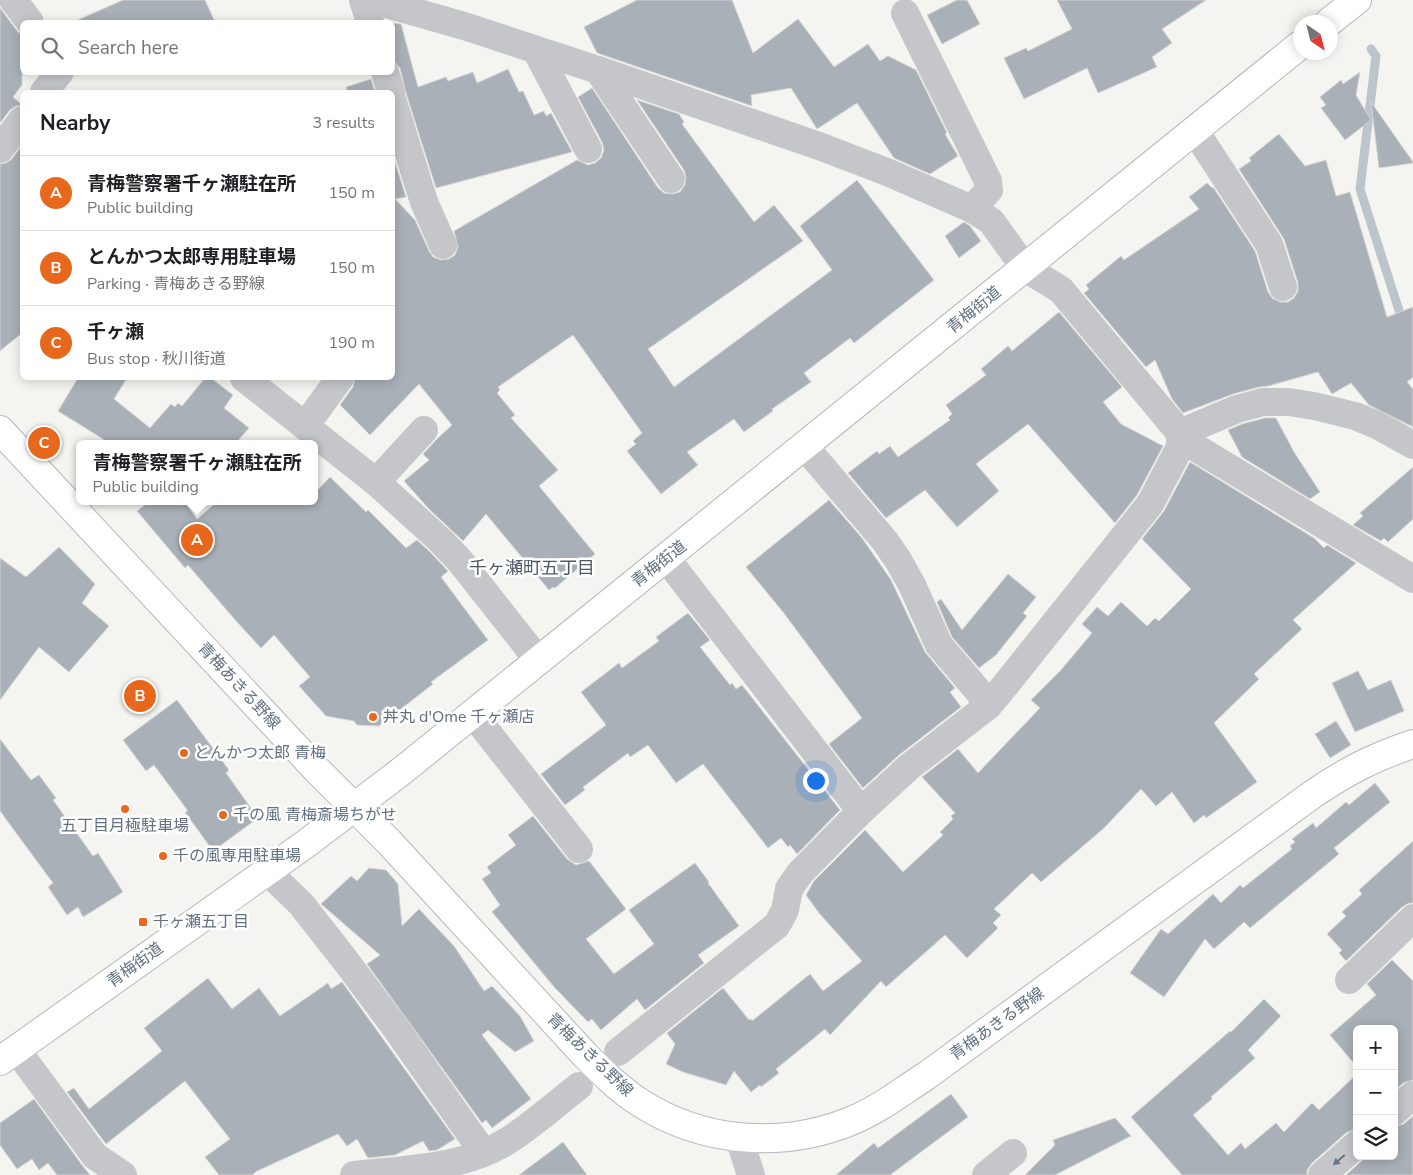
<!DOCTYPE html>
<meta charset="utf-8">
<style>
body{margin:0;font-family:"Nunito Sans","Noto Sans JP",sans-serif;background:#f6f6f6;color:#202124}
.controls{position:absolute;right:15px;bottom:15px;display:grid;overflow:hidden;border-radius:8px;box-shadow:0 2px 12px #0003}
.controls button{width:45px;height:45px;display:grid;place-items:center;padding:0;border:0;border-bottom:1px solid #e0e0e0;background:#fff;color:#202124;font:25px sans-serif}
.compass{position:absolute;left:1293px;top:15px;width:45px;height:45px;border-radius:50%;background:#fff;box-shadow:0 2px 12px #0003;rotate:145deg}
.you{position:absolute;left:815px;top:780px;width:18px;height:18px;margin:-12px;border:4px solid #fff;border-radius:50%;background:#1a73e8;box-shadow:0 0 0 8px #1a73e833}
.badge{display:grid;place-items:center;width:32px;height:32px;border-radius:50%;background:#e7671d;color:#fff;font-size:16px;font-weight:700}
.pin{position:absolute;translate:-50% -50%;border:2px solid #fff;box-shadow:0 1px 5px #0006}
.popup{position:absolute;left:76px;top:440px;width:242px;height:65px;box-sizing:border-box;display:grid;place-content:center;border-radius:8px;background:#fff;filter:drop-shadow(0 1px 4px #0005);font-size:16px;white-space:nowrap;color:#757577}
.popup b{font-size:19px;color:#202124}
.popup::after{content:'';position:absolute;left:50%;top:100%;margin-left:-10px;border:10px solid transparent;border-top-color:#fff}
.list{margin:0;padding:0;list-style:none}
h2{display:flex;justify-content:space-between;align-items:center;height:65px;margin:0;padding:0 20px;font-size:21px}
h2 small{font-size:16px;font-weight:400;color:#757577}
.list li{display:grid;grid-template-columns:32px 1fr auto;gap:15px;align-items:center;box-sizing:border-box;height:75px;padding:0 20px;border-top:1px solid #e0e0e0}
.list b{display:block;font-size:19px;white-space:nowrap}
.list p{margin:0;font-size:16px;white-space:nowrap;color:#757577}
.list em{font-size:16px;font-style:normal;color:#757577}
.icon{flex:none;width:28px;height:28px;fill:none;stroke:currentColor;stroke-width:2;stroke-linecap:round;stroke-linejoin:round}
.map{position:relative;flex:none;width:1413px;height:1175px;overflow:hidden}
.search{position:absolute;background:#fff;box-shadow:0 2px 12px #0003;left:20px;top:20px;width:375px;height:55px;display:flex;align-items:center;gap:12px;box-sizing:border-box;padding:0 18px;border-radius:8px;color:#757577;font-size:19px}
.panel{position:absolute;background:#fff;box-shadow:0 2px 12px #0003;left:20px;top:90px;width:375px;height:290px;border-radius:8px}
.map>svg:first-child{display:block}
.lines{fill:none;stroke-linecap:round;stroke-linejoin:round}
.stream{stroke:#bcc5cc;stroke-width:9}
.building{fill:#a9b0b7;stroke:#d5d5d3}
.major-casing{stroke:#b4b7bc;stroke-width:30}
.minor{stroke:#c4c6ca;stroke-width:28}
.major{stroke:#fff;stroke-width:28}
.oneway{fill:#677486}
.poi-dot{fill:#e7671d;stroke:#fff;stroke-width:2}
.labels{text-anchor:middle;dominant-baseline:central;stroke-width:5;stroke-linejoin:round;paint-order:stroke}
.street-label{font-size:16px;fill:#627082;stroke:#fff}
.poi-label{font-size:16px;fill:#627082;stroke:#fff;text-anchor:start}
.neighbourhood-label{font-size:18px;fill:#505a67;stroke:#fff}
</style>
<div class="map">
<svg width="1413" height="1175" viewBox="0 0 1413 1175">
<rect width="100%" height="100%" fill="#f4f4f0"/>
<g class="lines">
<!-- stream -->
<polyline class="stream" points="1371,49 1376,56 1360,189 1403,323"/>
</g>
<!-- building -->
<g class="building">
<polygon points="123,0 205,0 215,22 73,22"/>
<polygon points="637,0 732,0 753,53 798,19 834,67 868,44 880,61 888,56 916,70 947,133 945,134 958,156 930,174 894,158 857,103 817,129 791,88 751,95 752,106 597,53 584,27"/>
<polygon points="957,0 967,0 980,24 942,44 927,15"/>
<polygon points="1057,0 1206,0 1162,29 1172,43 1152,57 1157,67 1098,93 1087,68 1024,99 1004,58 1026,48 1028,51 1072,29"/>
<polygon points="0,8 18,32 22,35 22,85 13,97 22,105 16,106 10,110 0,123"/>
<polygon points="392,23 401,24 418,87 446,77 448,81 473,72 477,83 508,69 519,92 523,91 534,115 544,111 546,116 551,113 572,152 436,188 406,93 400,68 392,59"/>
<polygon points="1360,72 1356,95 1371,120 1345,140 1321,108 1326,105 1320,97 1341,80 1343,84"/>
<polygon points="371,79 375,92 347,92 346,87"/>
<polygon points="592,88 658,188 664,193 673,194 680,192 685,185 686,177 684,170 637,100 679,114 684,122 682,124 754,222 774,205 803,241 648,349 674,387 832,270 800,226 857,180 934,280 854,343 850,338 804,373 811,382 772,409 773,411 744,432 734,419 687,452 698,465 661,494 627,451 636,444 633,441 642,433 573,335 498,387 500,390 497,393 515,415 511,418 558,470 539,486 595,554 555,588 553,587 549,590 486,514 463,541 430,510 404,481 429,460 423,454 437,439 452,425 419,384 370,435 340,405 353,387 355,378 392,378 392,153 406,197 395,199 415,220 429,251 433,257 441,260 449,259 455,255 458,247 454,231 577,160 588,165 595,163 601,158 604,150 602,142 578,97"/>
<polygon points="1371,102 1413,162 1413,163 1379,168"/>
<polygon points="1279,134 1305,166 1326,160 1336,196 1350,192 1387,317 1413,307 1413,377 1407,382 1413,389 1413,427 1369,405 1351,383 1332,394 1318,372 1268,386 1259,387 1233,394 1183,413 1172,399 1155,360 1146,367 1084,293 1089,289 1086,285 1121,256 1124,260 1199,209 1189,197 1207,183 1212,188 1213,187 1255,251 1268,292 1272,298 1280,302 1288,302 1294,298 1298,291 1298,283 1284,239 1239,169 1251,161 1249,158"/>
<polygon points="22,145 22,333 0,351 0,164 6,163 12,159"/>
<polygon points="964,222 970,226 981,241 959,258 945,236"/>
<polygon points="1059,312 1122,387 1103,402 1121,424 1163,446 1137,495 1115,523 1028,424 976,464 999,491 957,527 925,490 886,518 848,473 877,451 879,454 890,446 898,457 950,420 948,418 952,414 946,405 986,375 981,369 1008,346 1012,351"/>
<polygon points="78,378 127,378 114,399 150,428 171,404 175,407 178,403 182,406 205,378 211,378 233,395 224,408 249,428 235,444 111,444 58,411"/>
<polygon points="1265,418 1276,418 1294,452 1320,492 1310,499 1242,457 1228,430 1242,424"/>
<polygon points="1190,462 1314,538 1324,548 1327,545 1356,563 1293,620 1302,629 1254,674 1259,679 1214,723 1257,782 1206,818 1204,815 1194,823 1172,792 1156,806 1141,789 1104,828 1041,882 1032,873 994,909 1001,915 993,923 998,928 967,958 945,935 886,987 881,981 830,1035 825,1029 776,1069 779,1073 761,1087 760,1085 751,1092 734,1071 726,1085 683,1072 666,1064 675,1044 667,1033 723,988 749,1020 751,1019 752,1021 810,974 823,991 862,961 819,913 806,895 814,881 865,830 903,872 943,835 940,832 953,819 951,816 955,813 922,777 958,749 978,773 1040,708 1031,700 1061,670 1092,633 1082,624 1097,607 1108,616 1121,602 1147,626 1155,618 1159,621 1191,589 1142,539 1164,511"/>
<polygon points="1413,467 1413,519 1388,542 1384,538 1381,541 1353,525 1363,516 1360,513"/>
<polygon points="330,477 366,512 368,510 406,548 417,540 430,552 448,571 441,577 488,640 431,682 433,684 379,726 357,725 354,721 326,716 299,686 310,677 274,635 261,648 237,622 188,565 185,568 137,511 150,501 184,501 197,519 218,501 314,501 314,494"/>
<polygon points="829,500 862,538 891,580 925,652 955,688 950,692 961,707 899,755 863,788 829,744 862,718 783,612 746,567"/>
<polygon points="59,547 95,584 82,603 109,626 69,672 39,647 0,700 0,558 26,577"/>
<polygon points="1008,574 1036,597 1023,613 1027,616 996,655 979,668 952,637 937,602 941,599 962,630"/>
<polygon points="688,613 710,640 700,647 730,685 732,683 736,689 742,685 840,810 797,854 790,845 788,847 781,838 768,848 703,764 676,783 648,745 630,757 628,753 583,787 585,790 565,805 541,774 606,725 581,692 619,663 622,668 659,641 656,637"/>
<polygon points="1358,671 1368,690 1391,680 1404,711 1355,732 1332,683"/>
<polygon points="177,700 229,770 226,773 258,818 213,851 185,812 188,811 154,765 146,771 123,740"/>
<polygon points="1336,721 1351,745 1330,758 1315,734"/>
<polygon points="0,739 31,780 39,775 56,798 53,800 93,856 98,853 123,892 83,917 78,907 67,915 48,887 53,883 0,811"/>
<polygon points="1375,783 1390,802 1334,848 1339,854 1250,928 1244,922 1214,949 1205,939 1164,997 1130,973 1161,929 1168,934 1213,894 1221,903 1240,885 1243,888 1292,849 1290,846 1295,842 1292,839 1313,823 1316,828 1346,802 1349,805"/>
<polygon points="533,816 567,859 576,865 589,861 626,909 586,939 614,974 654,944 629,910 695,863 709,882 708,883 739,926 698,955 704,963 645,1010 637,999 601,1030 592,1019 588,1022 555,988 492,912 500,905 482,879 491,873 487,867 516,845 508,835"/>
<polygon points="1413,841 1413,903 1409,903 1402,907 1346,961 1339,953 1342,950 1327,934 1346,916 1342,912 1362,894 1359,890"/>
<polygon points="369,868 386,870 398,884 402,926 419,909 454,946 484,991 492,986 520,1016 534,1041 515,1052 488,1030 482,1035 531,1099 492,1128 486,1120 482,1123 367,964 380,955 321,904 351,876 357,881"/>
<polygon points="1392,960 1413,981 1413,1080 1403,1083 1394,1091 1394,1029 1357,1029 1357,1067 1330,1035 1376,995 1367,984"/>
<polygon points="208,978 232,1009 259,988 280,1016 328,983 331,989 342,982 455,1139 437,1150 429,1151 423,1141 395,1155 368,1158 357,1139 347,1146 338,1134 257,1171 252,1175 219,1175 205,1157 230,1139 185,1081 106,1144 67,1092 74,1088 89,1109 162,1051 144,1028"/>
<polygon points="1264,999 1281,1016 1248,1050 1255,1058 1211,1097 1212,1099 1193,1115 1228,1155 1241,1143 1245,1149 1276,1123 1284,1132 1312,1103 1319,1110 1357,1074 1357,1129 1347,1132 1312,1163 1307,1170 1307,1175 1182,1175 1131,1117 1230,1031 1231,1032"/>
<polygon points="951,1094 968,1117 890,1175 836,1175 874,1143 878,1148"/>
<polygon points="34,1099 82,1165 90,1175 57,1175 48,1163 39,1170 32,1159 17,1169 0,1145 0,1123"/>
<polygon points="1413,1116 1413,1175 1346,1175 1367,1156 1394,1156 1394,1127 1404,1124"/>
<polygon points="1115,1118 1131,1136 1055,1175 1025,1175 1055,1145 1053,1140"/>
<polygon points="563,1142 587,1175 519,1175"/>
</g>
<g class="lines">
<!-- major casing -->
<g class="major-casing">
<g id="major">
<polyline points="1329,22 1357,0"/>
<path d="M0,430L316,769L389,842L585,1055C602,1072 619,1089 639,1102C702,1143 782,1149 851,1121C878,1110 901,1092 926,1076L1313,794C1347,771 1374,757 1413,744"/>
<polyline points="0,1061 307,843 403,770 1300,45"/>
</g>
</g>
<!-- minor -->
<g class="minor">
<polyline points="13,0 30,22"/>
<polyline points="363,0 370,22"/>
<polyline points="373,0 464,26 598,70 819,146 887,172 972,209 991,221 1025,268 1061,290 1180,433 1193,446 1413,579"/>
<polyline points="905,13 988,181 989,190 972,209"/>
<polyline points="536,50 588,149"/>
<polyline points="598,70 671,179"/>
<polyline points="385,72 391,92"/>
<polyline points="44,92 60,72"/>
<polyline points="392,99 424,202 443,245"/>
<polyline points="1195,131 1269,244 1283,287"/>
<polyline points="0,149 22,120"/>
<polyline points="244,378 376,482 441,541 460,561 538,660"/>
<polyline points="305,426 340,378"/>
<polyline points="805,447 885,541 898,560 912,585 939,645 979,692 988,706"/>
<polyline points="376,482 424,430"/>
<polyline points="666,558 861,811"/>
<polyline points="473,714 579,849"/>
<polyline points="267,871 301,904 345,960 392,1023 483,1152"/>
<polyline points="1349,980 1413,918"/>
<polyline points="16,1049 95,1156 123,1175"/>
<polyline points="618,1052 777,925 785,910 789,889 800,873 861,811 909,767 988,706 999,693 1150,504 1180,447 1180,433 1237,409 1263,402 1289,402 1314,406 1355,416 1377,425 1413,445"/>
<polyline points="1394,1112 1413,1095"/>
<polyline points="739,1138 751,1175"/>
<path d="M354,1175C406,1169 464,1169 509,1140C534,1124 556,1104 579,1086"/>
<polyline points="986,1175 1013,1153"/>
<polyline points="1322,1175 1357,1144"/>
</g>
<!-- major -->
<use href="#major" class="major"/>
</g>
<!-- one-way arrows -->
<defs><path id="oneway-solid" d="M-6-.8H1V-3.2L6.5 0L1 3.2V.8H-6Z" transform="scale(1.25)"/></defs>
<use class="oneway" href="#oneway-solid" transform="translate(1339 1160) rotate(139)"/>
<!-- markers -->
<g class="poi-dot">
<circle cx="373" cy="717" r="5"/>
<circle cx="184" cy="753" r="5"/>
<circle cx="125" cy="809" r="5"/>
<circle cx="223" cy="815" r="5"/>
<circle cx="163" cy="856" r="5"/>
<rect x="138" y="917" width="10" height="10" rx="2.5"/>
</g>
<g class="labels">
<!-- street labels -->
<g class="street-label">
<text transform="translate(974 310) rotate(-39)">青梅街道</text>
<text transform="translate(659 564) rotate(-38)">青梅街道</text>
<text transform="translate(239 686) rotate(47)">青梅あきる野線</text>
<text transform="translate(135 965) rotate(-36)">青梅街道</text>
<text transform="translate(997 1024) rotate(-36)">青梅あきる野線</text>
<text transform="translate(590 1055) rotate(44)">青梅あきる野線</text>
</g>
<!-- poi labels -->
<g class="poi-label">
<text x="383" y="717">丼丸 d'Ome 千ヶ瀬店</text>
<text x="194" y="753">とんかつ太郎 青梅</text>
<text x="233" y="815">千の風 青梅斎場ちがせ</text>
<text x="125" y="826" text-anchor="middle">五丁目月極駐車場</text>
<text x="173" y="856">千の風専用駐車場</text>
<text x="153" y="922">千ヶ瀬五丁目</text>
</g>
<!-- neighbourhood labels -->
<g class="neighbourhood-label">
<text x="532" y="568">千ヶ瀬町五丁目</text>
</g>
</g>
</svg>
<div class="controls">
<button>+</button>
<button>−</button>
<button><svg class="icon" aria-label="layers" viewBox="0 0 24 24"><path d="M12 4l9 5-9 5-9-5zM3 14l9 5 9-5"/></svg></button>
</div>
<svg class="compass" viewBox="-18 -18 36 36"><path d="M0-13l5 13h-10z" fill="#e53935"/><path d="M0 13l5-13h-10z" fill="#757577"/></svg>
<div class="you"></div>
<div class="pin badge" style="left:197px;top:540px">A</div>
<div class="popup"><b>青梅警察署千ヶ瀬駐在所</b>Public building</div>
<div class="pin badge" style="left:140px;top:696px">B</div>
<div class="pin badge" style="left:44px;top:443px">C</div>
<div class="search"><svg class="icon" aria-label="search" viewBox="0 0 24 24"><circle cx="10" cy="10" r="6"/><path d="M15 15l6 6"/></svg>Search here</div>
<section class="panel">
<h2>Nearby<small>3 results</small></h2>
<ul class="list">
<li><span class="badge">A</span><div><b>青梅警察署千ヶ瀬駐在所</b><p>Public building</p></div><em>150 m</em></li>
<li><span class="badge">B</span><div><b>とんかつ太郎専用駐車場</b><p>Parking · 青梅あきる野線</p></div><em>150 m</em></li>
<li><span class="badge">C</span><div><b>千ヶ瀬</b><p>Bus stop · 秋川街道</p></div><em>190 m</em></li>
</ul>
</section>
</div>
